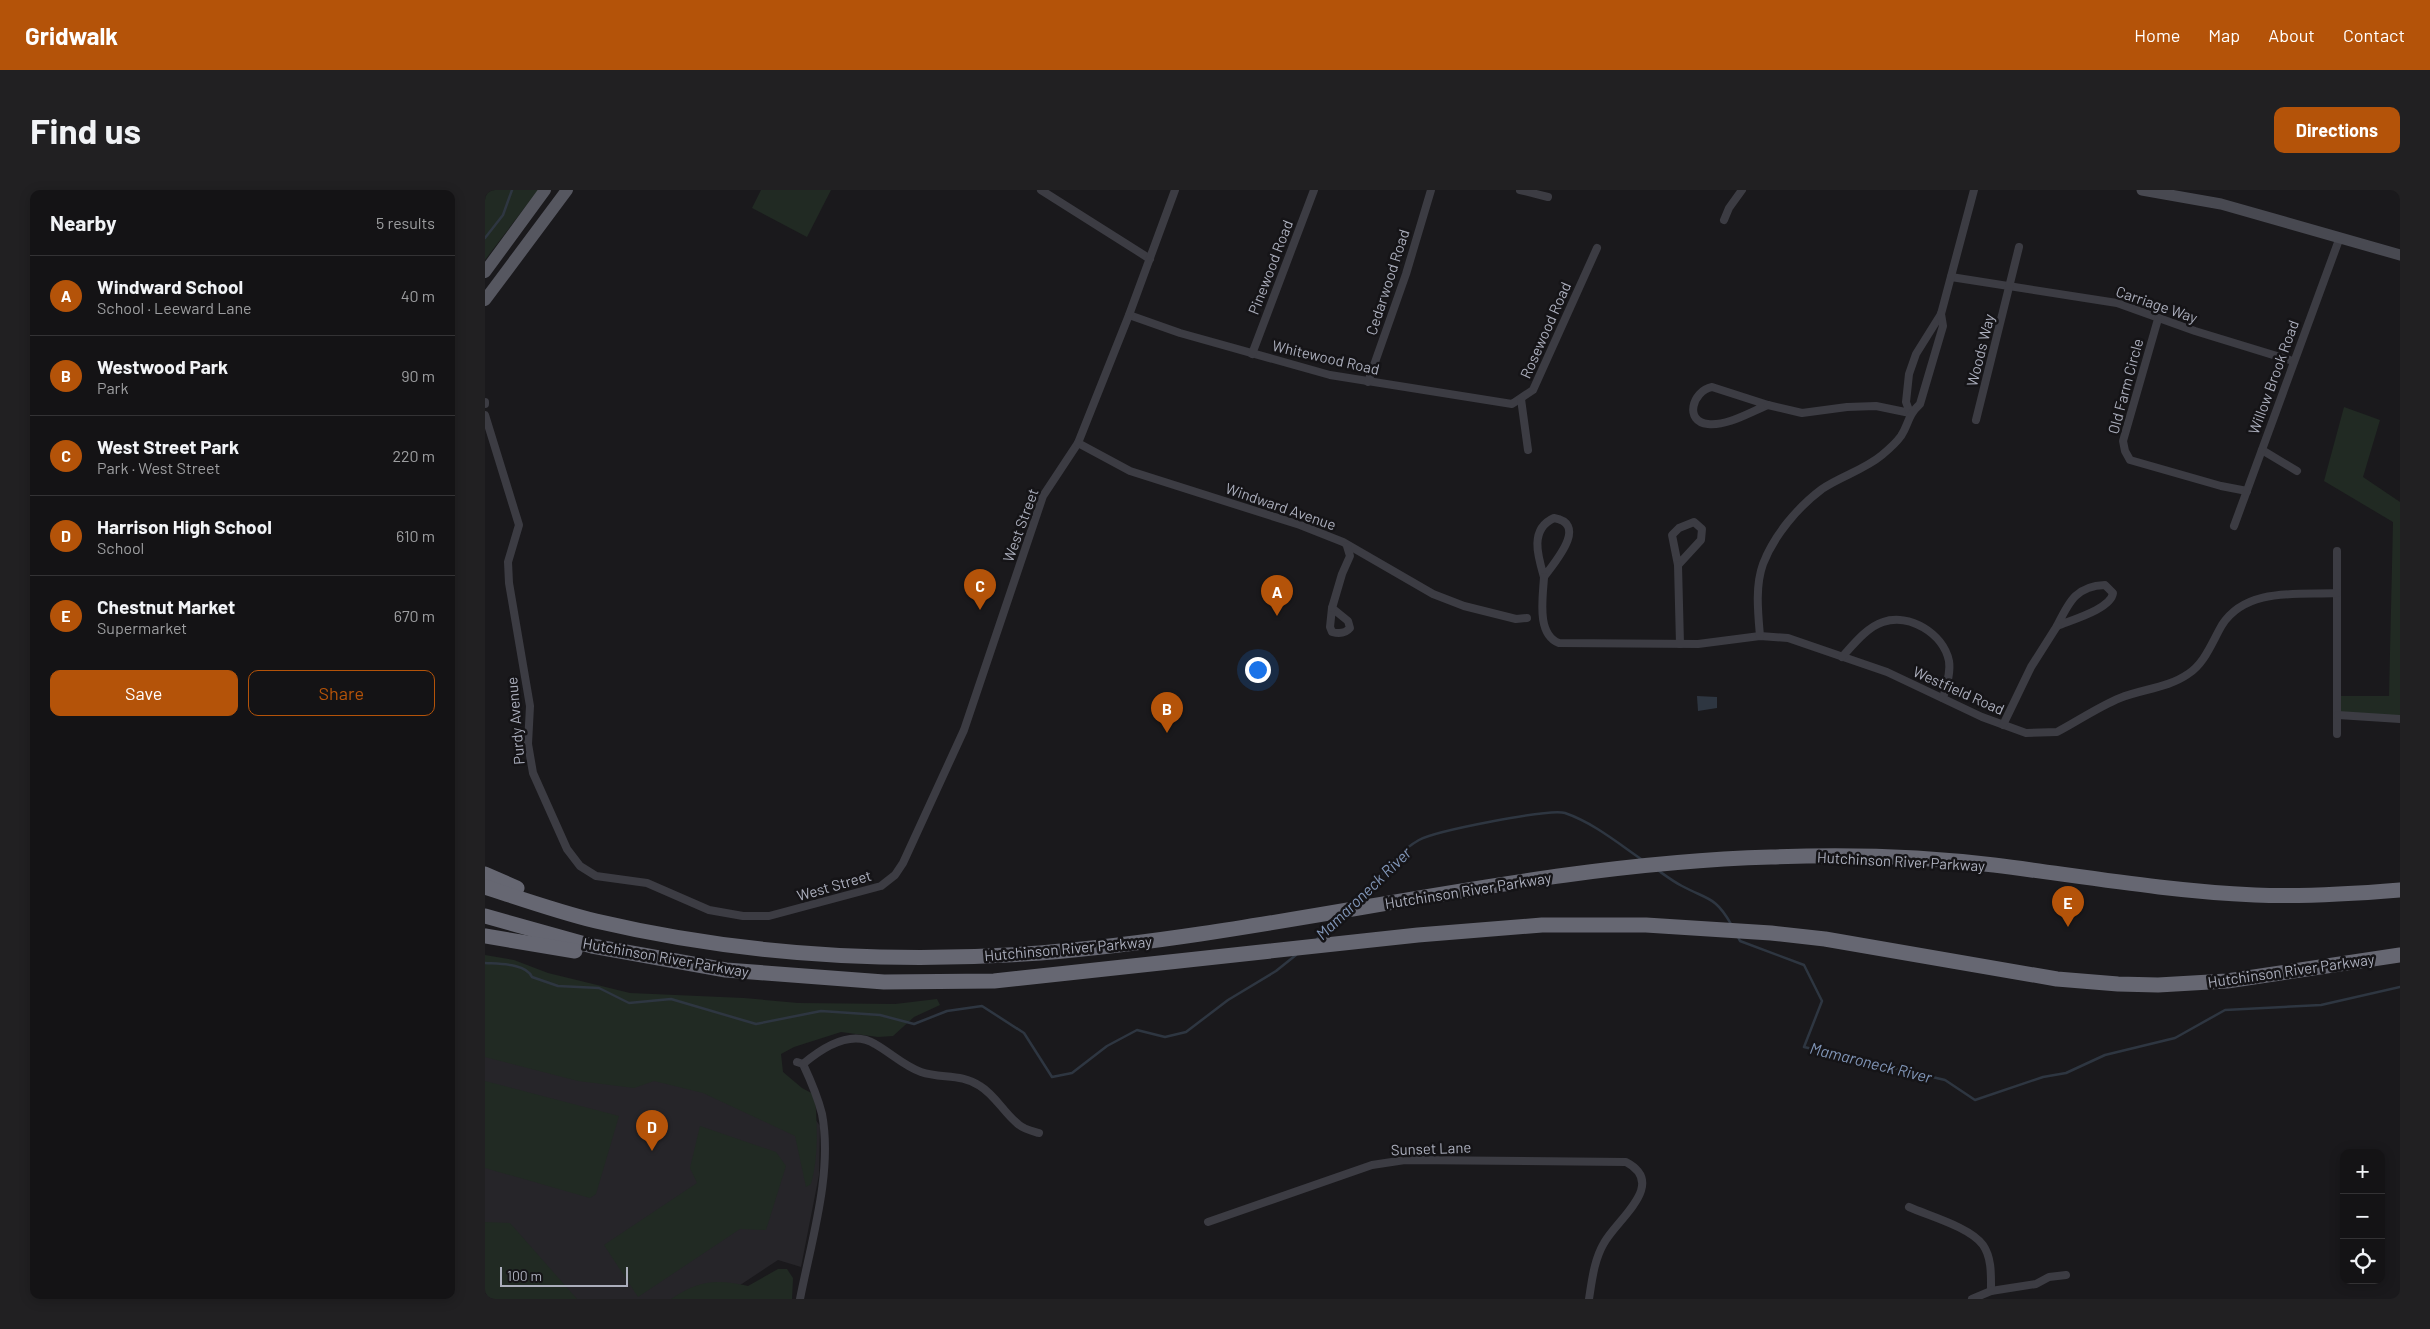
<!DOCTYPE html>
<meta charset="utf-8">
<style>
body{margin:0;font-family:Barlow,sans-serif;background:#212022;color:#f1f3f6}
.controls{position:absolute;right:15px;bottom:15px;display:grid;overflow:hidden;border-radius:10px;box-shadow:0 2px 12px #0003}
.controls button{width:45px;height:45px;display:grid;place-items:center;padding:0;border:0;border-bottom:1px solid #333234;background:#141315;color:#f1f3f6;font:25px sans-serif}
.scale{position:absolute;left:15px;bottom:12px;width:128px;box-sizing:border-box;padding-left:5px;border:2px solid #abaebc;border-top:0;font-size:14px;line-height:18px;white-space:nowrap;color:#abaebc;-webkit-text-stroke:4px #151417;paint-order:stroke}
.you{position:absolute;left:772px;top:479px;width:18px;height:18px;margin:-12px;border:4px solid #fff;border-radius:50%;background:#1a73e8;box-shadow:0 0 0 8px #1a73e833}
.badge{display:grid;place-items:center;width:32px;height:32px;border-radius:50%;background:#b45309;color:#fff;font-size:16px;font-weight:700}
.pin{position:absolute;translate:-50% -41px;filter:drop-shadow(0 1px 2px #0008)}
.pin::after{content:'';position:absolute;top:26px;width:18px;height:15px;background:inherit;clip-path:polygon(0 0,100% 0,50% 100%)}
.list{margin:0;padding:0;list-style:none}
h2{display:flex;justify-content:space-between;align-items:center;height:65px;margin:0;padding:0 20px;font-size:21px}
h2 small{font-size:16px;font-weight:400;color:#9d9ea0}
.list li{display:grid;grid-template-columns:32px 1fr auto;gap:15px;align-items:center;box-sizing:border-box;height:80px;padding:0 20px;border-top:1px solid #333234}
.list b{display:block;font-size:19px;white-space:nowrap}
.list p{margin:0;font-size:16px;white-space:nowrap;color:#9d9ea0}
.list em{font-size:16px;font-style:normal;color:#9d9ea0}
.actions{display:flex;gap:10px;padding:15px 20px}
.actions a{flex:1;padding:11px 0;border:1px solid #b45309;border-radius:10px;text-align:center;font-size:18px;color:#b45309}
.actions .main{background:#b45309;color:#fff}
.icon{flex:none;width:28px;height:28px;fill:none;stroke:currentColor;stroke-width:2;stroke-linecap:round;stroke-linejoin:round}
.map{position:relative;flex:none;width:1915px;height:1109px;overflow:hidden;border-radius:10px}
header{display:flex;align-items:center;gap:30px;box-sizing:border-box;height:70px;padding:0 25px;background:#b45309;color:#fff}
header strong{font-size:24px}
nav{display:flex;gap:28px;margin-inline-start:auto;font-size:18px}
.intro{display:flex;align-items:center;justify-content:space-between;box-sizing:border-box;height:120px;padding:0 30px}
h1{margin:0;font-size:35px}
.button{padding:12px 22px;border-radius:10px;background:#b45309;color:#fff;font-size:18px;font-weight:700}
main{display:flex;gap:30px;padding:0 30px}
aside{flex:1;background:#141315;border-radius:10px;box-shadow:0 2px 12px #0003}
.map>svg:first-child{display:block}
.built{fill:#262529}
.green{fill:#212a23}
.water{fill:#2e3641}
.lines{fill:none;stroke-linecap:round;stroke-linejoin:round}
.stream{stroke:#2e3641;stroke-width:2.5}
.street{stroke:#3c3c43;stroke-width:8}
.secondary{stroke:#484951;stroke-width:11}
.primary{stroke:#565760;stroke-width:12}
.highway{stroke:#666772;stroke-width:15}
.labels{text-anchor:middle;dominant-baseline:central;stroke-width:5;stroke-linejoin:round;paint-order:stroke}
.street-label{font-size:15px;fill:#abaebc;stroke:#151417}
.water-label{font-size:16px;font-style:italic;fill:#8196b8;stroke:#151417}
</style>
<header>
<strong>Gridwalk</strong>
<nav><a>Home</a><a>Map</a><a>About</a><a>Contact</a></nav>
</header>
<div class="intro"><h1>Find us</h1><a class="button">Directions</a></div>
<main>
<aside>
<h2>Nearby<small>5 results</small></h2>
<ul class="list">
<li><span class="badge">A</span><div><b>Windward School</b><p>School · Leeward Lane</p></div><em>40 m</em></li>
<li><span class="badge">B</span><div><b>Westwood Park</b><p>Park</p></div><em>90 m</em></li>
<li><span class="badge">C</span><div><b>West Street Park</b><p>Park · West Street</p></div><em>220 m</em></li>
<li><span class="badge">D</span><div><b>Harrison High School</b><p>School</p></div><em>610 m</em></li>
<li><span class="badge">E</span><div><b>Chestnut Market</b><p>Supermarket</p></div><em>670 m</em></li>
</ul>
<div class="actions"><a class="main">Save</a><a>Share</a></div>
</aside>
<div class="map">
<svg width="1915" height="1109" viewBox="0 0 1915 1109">
<rect width="100%" height="100%" fill="#1a191c"/>
<!-- built -->
<polygon class="built" points="0,787 294,876 335,936 334,985 316,1077 293,1070 234,1109 0,1109"/>
<!-- green -->
<g class="green">
<polygon points="0,0 53,0 0,70"/>
<polygon points="276,0 346,0 322,47 267,18"/>
<polygon points="1859,217 1895,230 1878,287 1915,312 1915,529 1853,525 1853,506 1904,506 1908,332 1839,291"/>
<path d="M0,765L29,770L63,783L145,803L259,808L313,813L410,814L452,809L455,815L429,827L408,846L393,847L356,842L309,857L296,864L298,882L317,898L330,905C332,934 334,966 326,994L321,997L310,946L218,903L169,891L149,898L93,891L0,867Z"/>
<polygon points="0,891 134,926 111,1004 105,1008 0,978"/>
<polygon points="215,936 291,962 301,976 281,1040 255,1039 153,1107 119,1055 212,993 205,978"/>
<polygon points="0,1032 25,1033 92,1109 0,1109"/>
<path d="M293,1079H302L308,1088L307,1109H186C215,1090 229,1089 263,1096Z"/>
</g>
<!-- water -->
<polygon class="water" points="1212,506 1232,507 1232,518 1213,521"/>
<g class="lines">
<!-- stream -->
<g class="stream">
<polyline points="0,48 18,25 27,0"/>
<path d="M1174,681C1181,686 1189,692 1197,696C1223,710 1230,706 1246,734"/>
<path d="M872,712C892,692 909,664 934,650C950,641 1066,618 1080,623C1109,633 1134,654 1159,671"/>
<polyline points="1253,747 1255,751 1319,775 1337,811 1319,857 1460,890 1490,910 1558,887 1581,883 1620,865 1690,848 1740,820 1836,815 1915,797"/>
<polyline points="832,749 856,728"/>
<path d="M0,773C13,774 41,773 47,787L73,796L114,798L144,813L186,809L271,834L336,821L395,825L429,834L462,821L497,816L539,843L567,887L587,883L622,856L652,840L680,847L701,842L743,810L791,781L811,765"/>
</g>
<!-- street -->
<g class="street">
<polyline points="556,0 665,69"/>
<polyline points="1035,0 1063,7"/>
<polyline points="1239,30 1244,18 1257,0"/>
<polyline points="1466,87 1632,113 1710,141 1808,171"/>
<polyline points="644,125 695,143 845,185 1027,214 1048,200 1112,58"/>
<polyline points="1673,129 1638,251 1640,261 1645,270 1736,296 1762,301"/>
<polyline points="767,164 829,0"/>
<polyline points="883,192 921,84 946,0"/>
<path d="M1227,197L1283,215C1265,222 1243,236 1223,234C1199,232 1207,201 1227,197Z"/>
<polyline points="1036,209 1043,260"/>
<polyline points="0,212 0,214"/>
<polyline points="1283,215 1317,223 1362,217 1391,216 1425,223"/>
<polyline points="1425,223 1421,212 1424,184 1431,164 1456,124 1489,0"/>
<polyline points="0,225 34,335 23,372 24,393 45,516 43,554 48,583 82,659 95,676 111,686 162,693 224,720 258,726 284,726 396,696 410,685 418,673 479,540 558,306 593,253 644,125 690,0"/>
<polyline points="1491,230 1534,57"/>
<polyline points="593,253 645,281 815,335 858,352 948,404 979,416 1031,429 1042,428"/>
<polyline points="1777,260 1812,281"/>
<path d="M1069,328C1104,334 1069,373 1059,387C1053,367 1044,339 1069,328Z"/>
<polygon points="1209,332 1217,339 1216,350 1193,375 1187,345 1194,338"/>
<polyline points="1749,336 1855,47"/>
<polyline points="1852,361 1852,544"/>
<polyline points="1193,375 1195,454"/>
<path d="M1059,387C1058,407 1051,444 1074,453L1213,454L1275,446L1303,448L1402,482L1497,527L1541,543L1572,542C1593,531 1613,517 1635,508C1657,499 1683,498 1703,484C1720,473 1727,452 1737,435C1761,397 1813,405 1852,403"/>
<path d="M1620,395L1628,403C1626,419 1586,430 1572,436C1584,412 1591,396 1620,395Z"/>
<path d="M847,418L863,431L865,438C860,444 854,444 847,442L845,437Z"/>
<polyline points="847,418 857,384 865,366 862,356"/>
<path d="M1275,446C1273,423 1270,396 1278,374C1289,345 1313,317 1337,299C1356,286 1379,280 1397,265C1403,260 1411,253 1416,246C1424,234 1422,226 1435,214L1458,136L1456,124"/>
<path d="M1357,467C1368,455 1382,437 1398,432C1424,423 1458,443 1464,471C1466,483 1461,497 1458,508"/>
<polyline points="1853,525 1915,529"/>
<polyline points="1518,535 1546,477 1572,436"/>
<path d="M312,872L318,874C325,889 333,908 337,924C348,982 326,1052 315,1109"/>
<path d="M318,874C337,858 366,839 390,854C406,863 419,876 436,882C456,889 476,883 495,896C510,905 519,923 533,934C538,939 547,941 554,943"/>
<path d="M1424,1017C1444,1026 1485,1037 1498,1055C1507,1068 1506,1086 1506,1101"/>
<path d="M723,1032L887,975L920,970L1141,972C1183,994 1132,1029 1119,1053C1109,1070 1107,1090 1104,1109"/>
<polyline points="1487,1109 1506,1101 1551,1094 1564,1087 1581,1085"/>
</g>
<!-- secondary -->
<polyline class="secondary" points="1657,0 1736,14 1915,65"/>
<!-- primary -->
<g class="primary">
<polyline points="0,82 60,0"/>
<polyline points="0,110 82,0"/>
</g>
<!-- highway -->
<g class="highway">
<polyline points="0,684 32,698"/>
<path d="M0,697C37,709 74,722 111,731C256,765 407,774 555,763C800,743 1040,674 1286,667C1360,664 1436,666 1509,675C1596,686 1682,701 1770,705C1818,707 1867,704 1915,700"/>
<polyline points="0,726 107,756 241,780 399,792 509,791 933,745 1057,735 1161,735 1286,743 1340,749 1572,789 1633,794 1673,795 1742,791 1915,765"/>
<polyline points="0,746 90,761"/>
</g>
</g>
<g class="labels">
<!-- street labels -->
<g class="street-label">
<text transform="translate(785 77) rotate(-69)">Pinewood Road</text>
<text transform="translate(902 92) rotate(-72)">Cedarwood Road</text>
<text transform="translate(1672 114) rotate(19)">Carriage Way</text>
<text transform="translate(1060 140) rotate(-66)">Rosewood Road</text>
<text transform="translate(1495 160) rotate(-76)">Woods Way</text>
<text transform="translate(841 167) rotate(13)">Whitewood Road</text>
<text transform="translate(1788 187) rotate(-70)">Willow Brook Road</text>
<text transform="translate(1640 196) rotate(-75)">Old Farm Circle</text>
<text transform="translate(796 316) rotate(19)">Windward Avenue</text>
<text transform="translate(535 335) rotate(-70)">West Street</text>
<text transform="translate(1474 500) rotate(24)">Westfield Road</text>
<text transform="translate(30 531) rotate(-95)">Purdy Avenue</text>
<text transform="translate(1416 671) rotate(3)">Hutchinson River Parkway</text>
<text transform="translate(349 695) rotate(-16)">West Street</text>
<text transform="translate(983 700) rotate(-9)">Hutchinson River Parkway</text>
<text transform="translate(583 758) rotate(-5)">Hutchinson River Parkway</text>
<text transform="translate(181 767) rotate(10)">Hutchinson River Parkway</text>
<text transform="translate(1806 780) rotate(-8)">Hutchinson River Parkway</text>
<text transform="translate(946 958) rotate(-2)">Sunset Lane</text>
</g>
<!-- water labels -->
<g class="water-label">
<text transform="translate(878 703) rotate(-44)">Mamaroneck River</text>
<text transform="translate(1386 872) rotate(14)">Mamaroneck River</text>
</g>
</g>
</svg>
<div class="controls">
<button>+</button>
<button>−</button>
<button><svg class="icon" aria-label="locate" viewBox="0 0 24 24"><circle cx="12" cy="12" r="6"/><path d="M12 2v4M12 18v4M2 12h4M18 12h4"/></svg></button>
</div>
<div class="scale">100 m</div>
<div class="you"></div>
<div class="pin badge" style="left:792px;top:426px">A</div>
<div class="pin badge" style="left:682px;top:543px">B</div>
<div class="pin badge" style="left:495px;top:420px">C</div>
<div class="pin badge" style="left:167px;top:961px">D</div>
<div class="pin badge" style="left:1583px;top:737px">E</div>
</div>
</main>
